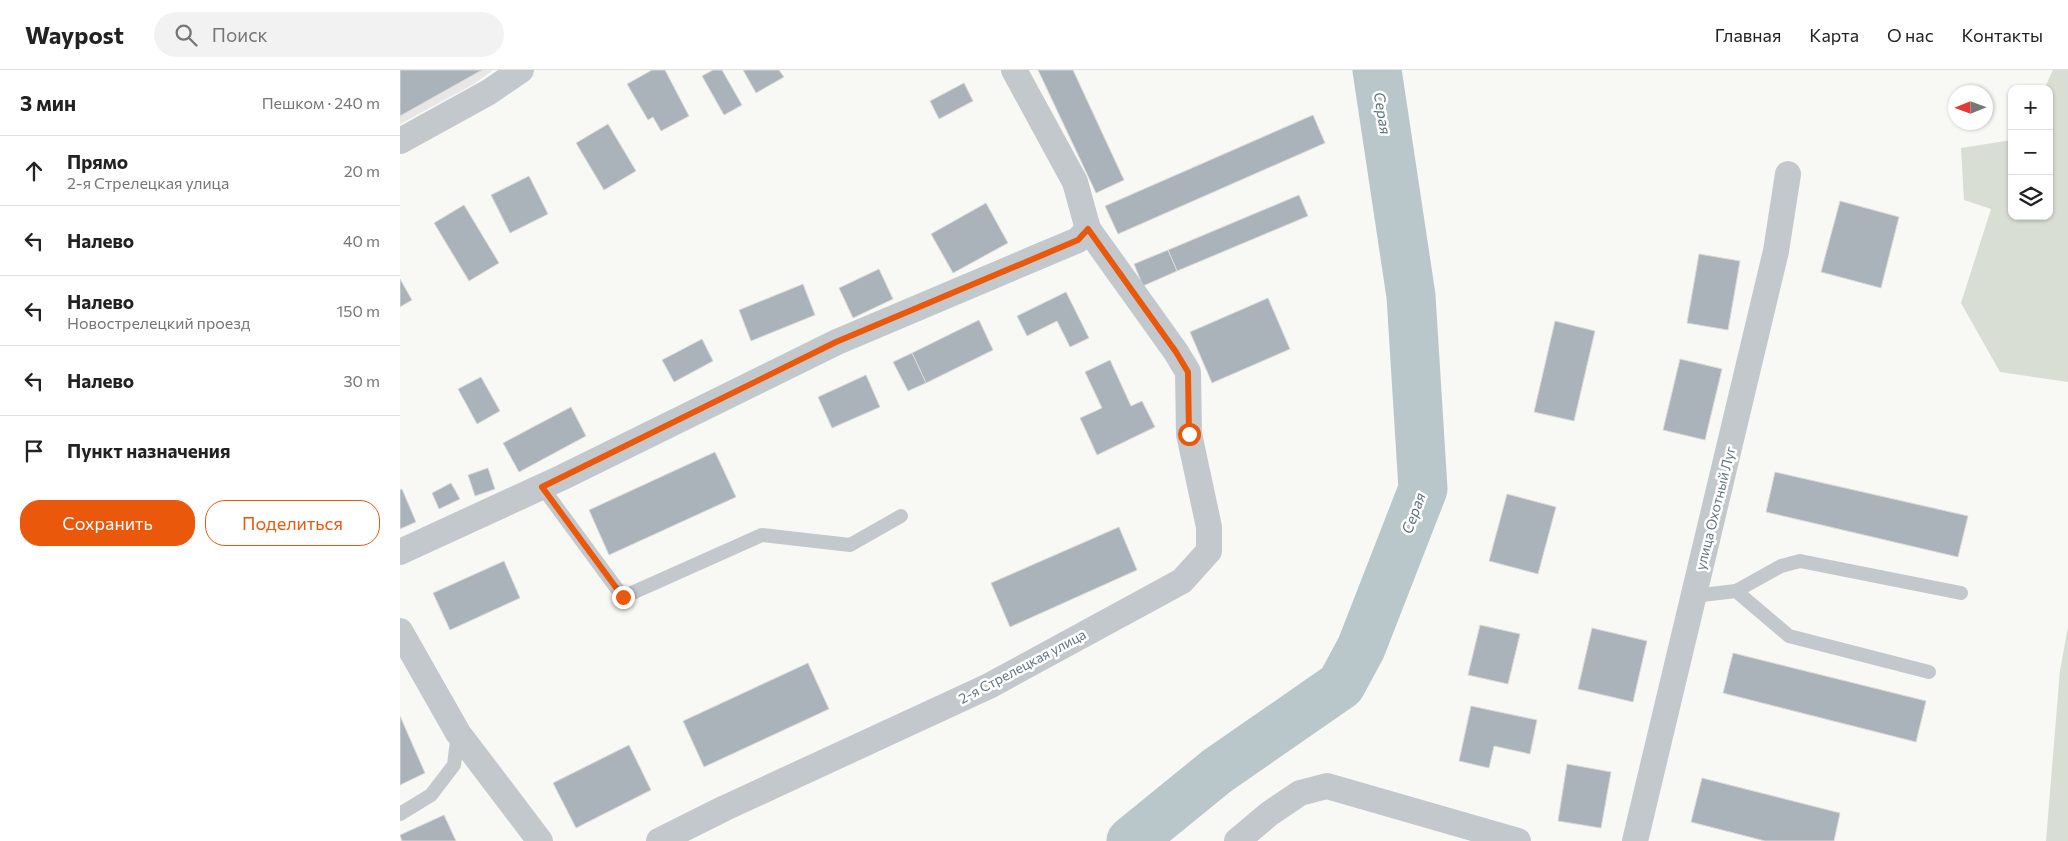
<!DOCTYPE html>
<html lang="ru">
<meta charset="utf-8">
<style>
body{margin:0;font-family:Commissioner,sans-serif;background:#f2f2f2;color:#222}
.controls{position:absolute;right:15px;top:15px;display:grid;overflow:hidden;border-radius:10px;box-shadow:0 1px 4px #0004}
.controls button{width:45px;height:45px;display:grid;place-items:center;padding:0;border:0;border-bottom:1px solid #e0e0e0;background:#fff;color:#222;font:25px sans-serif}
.compass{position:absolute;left:1548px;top:15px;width:45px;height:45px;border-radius:50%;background:#fff;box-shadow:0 1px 4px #0004;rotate:269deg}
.stop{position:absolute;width:15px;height:15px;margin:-11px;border:4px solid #ea580c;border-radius:50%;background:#fff}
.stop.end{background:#ea580c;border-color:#fff;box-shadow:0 1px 5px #0008}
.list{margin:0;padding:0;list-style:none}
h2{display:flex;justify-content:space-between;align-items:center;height:65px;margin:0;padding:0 20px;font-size:21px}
h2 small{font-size:16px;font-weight:400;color:#767676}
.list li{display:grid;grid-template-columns:32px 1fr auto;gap:15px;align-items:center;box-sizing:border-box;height:70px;padding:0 20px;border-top:1px solid #e0e0e0}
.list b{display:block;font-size:19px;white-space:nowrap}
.list p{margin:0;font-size:16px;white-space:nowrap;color:#767676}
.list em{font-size:16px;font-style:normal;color:#767676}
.actions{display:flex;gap:10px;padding:15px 20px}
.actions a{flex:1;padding:11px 0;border:1px solid #ea580c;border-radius:20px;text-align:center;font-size:18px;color:#ea580c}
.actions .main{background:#ea580c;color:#fff}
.icon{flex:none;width:28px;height:28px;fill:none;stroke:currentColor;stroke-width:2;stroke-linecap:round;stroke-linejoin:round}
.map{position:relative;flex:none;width:1668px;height:771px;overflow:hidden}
header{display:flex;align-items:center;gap:30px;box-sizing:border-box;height:70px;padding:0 25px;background:#fff;border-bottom:1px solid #e0e0e0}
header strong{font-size:24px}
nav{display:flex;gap:28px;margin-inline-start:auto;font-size:18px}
.search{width:350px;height:45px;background:#f2f2f2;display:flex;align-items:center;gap:12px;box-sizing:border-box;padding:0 18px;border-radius:28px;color:#767676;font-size:19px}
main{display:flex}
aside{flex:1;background:#fff}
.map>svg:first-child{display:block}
.built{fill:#e6e7e6}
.green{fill:#d8ded4}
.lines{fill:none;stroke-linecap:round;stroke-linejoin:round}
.river{stroke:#b9c7ca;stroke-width:49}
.building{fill:#a9b3b9;stroke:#dadad7}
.lane{stroke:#c3c8cc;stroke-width:14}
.street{stroke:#c3c8cc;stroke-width:26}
.route{stroke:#ea580c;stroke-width:6}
.labels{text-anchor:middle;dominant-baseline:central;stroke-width:5;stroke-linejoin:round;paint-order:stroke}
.street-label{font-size:14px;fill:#617582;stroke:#fff}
.water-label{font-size:15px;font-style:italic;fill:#5c757c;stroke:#fff}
</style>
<header>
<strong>Waypost</strong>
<div class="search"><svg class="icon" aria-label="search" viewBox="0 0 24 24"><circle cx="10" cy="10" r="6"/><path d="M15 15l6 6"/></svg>Поиск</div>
<nav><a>Главная</a><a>Карта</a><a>О нас</a><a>Контакты</a></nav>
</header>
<main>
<aside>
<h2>3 мин<small>Пешком · 240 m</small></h2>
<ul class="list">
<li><svg class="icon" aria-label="ahead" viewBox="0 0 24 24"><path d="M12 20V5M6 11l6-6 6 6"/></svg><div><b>Прямо</b><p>2-я Стрелецкая улица</p></div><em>20 m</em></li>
<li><svg class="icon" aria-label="left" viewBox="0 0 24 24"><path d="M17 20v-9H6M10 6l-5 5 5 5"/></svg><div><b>Налево</b></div><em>40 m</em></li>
<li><svg class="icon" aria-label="left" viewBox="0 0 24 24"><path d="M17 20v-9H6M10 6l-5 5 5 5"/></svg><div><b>Налево</b><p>Новострелецкий проезд</p></div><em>150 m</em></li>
<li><svg class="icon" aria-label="left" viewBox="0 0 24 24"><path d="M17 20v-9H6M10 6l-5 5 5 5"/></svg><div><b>Налево</b></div><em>30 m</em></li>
<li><svg class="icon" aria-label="arrive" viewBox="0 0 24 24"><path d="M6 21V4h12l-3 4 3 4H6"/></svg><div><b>Пункт назначения</b></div></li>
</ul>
<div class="actions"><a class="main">Сохранить</a><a>Поделиться</a></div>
</aside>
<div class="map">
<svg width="1668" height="771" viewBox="0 0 1668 771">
<rect width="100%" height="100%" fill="#f8f8f5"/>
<!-- built -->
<polygon class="built" points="0,0 93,0 74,14 0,54"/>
<!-- green -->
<g class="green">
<polygon points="1653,0 1668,0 1668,312 1600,302 1561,233 1591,139 1564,130 1561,78 1612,70 1612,146 1649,146 1649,19 1645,17"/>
<polygon points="1668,557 1668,771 1646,771 1660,600"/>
</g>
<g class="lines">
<!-- river -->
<polyline class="river" points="731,771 817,701 941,615 961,578 1023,419 1011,226 977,0"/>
</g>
<!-- building -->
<g class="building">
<polygon points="0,0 82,0 0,46"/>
<polygon points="252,0 265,0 289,46 261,61 253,47 248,50 227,14"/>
<polygon points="313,0 322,0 342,35 324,45 302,6"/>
<polygon points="343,0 379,0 384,7 356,23"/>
<polygon points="638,0 673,0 724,110 696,123"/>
<polygon points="564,13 573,31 539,49 530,31"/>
<polygon points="913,45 925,73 718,164 705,136"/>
<polygon points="208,54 236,101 204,120 176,73"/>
<polygon points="129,106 148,144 110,163 91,125"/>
<polygon points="899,125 908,146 777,201 768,180"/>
<polygon points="1440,131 1499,147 1481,218 1421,202"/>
<polygon points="586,133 608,173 553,203 531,164"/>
<polygon points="64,135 99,193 69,211 34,153"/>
<polygon points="768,180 777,201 743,216 734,194"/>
<polygon points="1299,184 1340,191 1328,260 1287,253"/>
<polygon points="479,199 493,229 453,248 439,218"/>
<polygon points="0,209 12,230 0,237"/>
<polygon points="403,214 415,245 351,271 339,240"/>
<polygon points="666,222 689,268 670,277 657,251 627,266 617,246"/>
<polygon points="868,228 890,279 812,313 790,262"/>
<polygon points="579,250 593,280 526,313 512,283"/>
<polygon points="1155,251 1195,261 1174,351 1134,342"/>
<polygon points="302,269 313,291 274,312 262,290"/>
<polygon points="512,283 526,313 508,321 493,292"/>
<polygon points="1280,289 1322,299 1305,370 1263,360"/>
<polygon points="710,290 731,336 742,331 755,357 697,385 680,348 702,338 685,302"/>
<polygon points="466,305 480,337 432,358 418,327"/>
<polygon points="81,307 100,341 77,354 58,319"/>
<polygon points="171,337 186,366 119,402 103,373"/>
<polygon points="315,382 336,427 209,485 189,440"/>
<polygon points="88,398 95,419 75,426 68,405"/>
<polygon points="1375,402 1568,446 1558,487 1366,442"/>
<polygon points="51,413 60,429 39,439 32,423"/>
<polygon points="2,419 16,452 0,459 0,420"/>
<polygon points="1107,424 1156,437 1138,504 1089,491"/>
<polygon points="719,457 737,500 610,557 591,513"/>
<polygon points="104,491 120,528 50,560 33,523"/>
<polygon points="1080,555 1120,564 1108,614 1068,605"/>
<polygon points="1192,558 1247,571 1233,632 1178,619"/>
<polygon points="1333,583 1526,631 1516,672 1323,623"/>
<polygon points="408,593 429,639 304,697 283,651"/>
<polygon points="1071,636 1137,650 1130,684 1094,676 1089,698 1059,691"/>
<polygon points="0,646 25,703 0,715"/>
<polygon points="229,675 251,720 176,758 153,713"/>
<polygon points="1167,694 1211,702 1201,758 1158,751"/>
<polygon points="1302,708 1440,743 1434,771 1365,771 1291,752"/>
<polygon points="44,745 56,771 2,771 0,765"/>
</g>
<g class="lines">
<!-- lane -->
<g class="lane">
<polyline points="142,417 223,527 362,465 450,475 501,446"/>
<polyline points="1336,521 1389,566 1529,602"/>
<polyline points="1293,526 1336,521 1381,496 1400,491 1561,523"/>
<polyline points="0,744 31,725 54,695 58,663"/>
</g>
<!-- street -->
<g class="street">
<polyline points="0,71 89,22 121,0"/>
<polyline points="0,482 163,407 437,272 678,170 688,159"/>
<polyline points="0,561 58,663 140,771"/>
<polyline points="259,771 325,738 589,616 782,511 809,481 809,457 789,364 788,302 776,282 688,159 675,112 614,0"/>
<polyline points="837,771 869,744 900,723 927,716 1118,771"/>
<polyline points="1235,771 1376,181 1388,104"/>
</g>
</g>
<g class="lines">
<!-- route -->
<polyline class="route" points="223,527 142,417 436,272 678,170 688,159 776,282 788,302 789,364"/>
</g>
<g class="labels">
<!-- street labels -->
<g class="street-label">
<text transform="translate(1315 438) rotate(-76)">улица Охотный Луг</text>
<text transform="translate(622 596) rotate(-28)">2-я Стрелецкая улица</text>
</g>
<!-- water labels -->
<g class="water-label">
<text transform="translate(983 43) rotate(81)">Серая</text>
<text transform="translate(1013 443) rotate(-70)">Серая</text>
</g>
</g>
</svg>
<div class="controls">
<button>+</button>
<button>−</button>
<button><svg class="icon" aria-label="layers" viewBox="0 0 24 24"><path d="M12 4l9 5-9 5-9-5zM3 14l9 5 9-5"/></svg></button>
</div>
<svg class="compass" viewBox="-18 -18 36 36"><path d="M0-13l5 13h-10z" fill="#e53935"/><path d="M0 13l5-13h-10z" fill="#767676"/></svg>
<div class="stop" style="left:789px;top:364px"></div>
<div class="stop end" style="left:223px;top:527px"></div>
</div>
</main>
